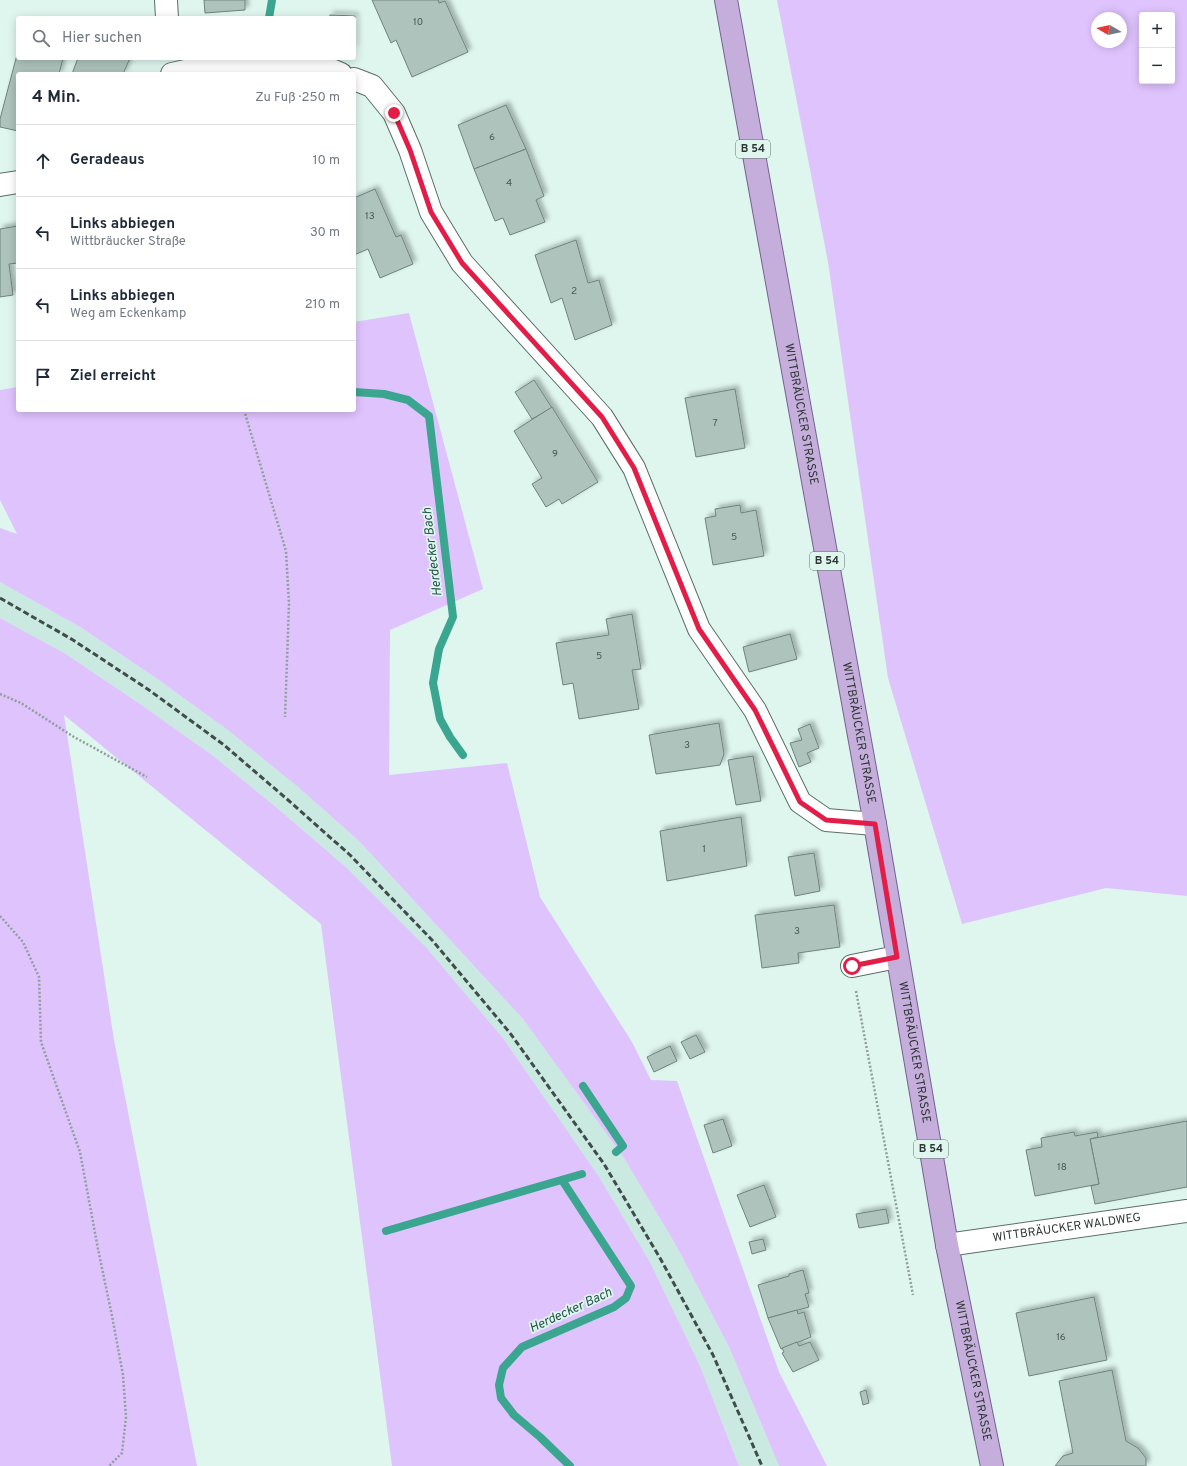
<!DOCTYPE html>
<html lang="de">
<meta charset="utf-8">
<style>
body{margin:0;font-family:Overpass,sans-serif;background:#f2f2f3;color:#1f2937}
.controls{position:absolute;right:12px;top:12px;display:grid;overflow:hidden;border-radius:4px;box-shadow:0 2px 10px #0003}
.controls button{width:36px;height:36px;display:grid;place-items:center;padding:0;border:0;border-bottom:1px solid #e0e1e3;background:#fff;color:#1f2937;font:20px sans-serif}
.compass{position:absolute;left:1091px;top:12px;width:36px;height:36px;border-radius:50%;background:#fff;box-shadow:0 2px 10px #0003;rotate:279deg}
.stop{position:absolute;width:12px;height:12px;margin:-9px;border:3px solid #e11d48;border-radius:50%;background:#fff}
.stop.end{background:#e11d48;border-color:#fff;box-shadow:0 1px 4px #0008}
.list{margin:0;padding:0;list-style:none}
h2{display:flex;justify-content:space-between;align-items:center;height:52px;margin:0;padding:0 16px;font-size:17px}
h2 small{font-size:13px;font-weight:400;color:#747a83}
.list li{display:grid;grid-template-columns:26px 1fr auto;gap:12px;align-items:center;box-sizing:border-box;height:72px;padding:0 16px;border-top:1px solid #e0e1e3}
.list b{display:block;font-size:15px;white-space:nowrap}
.list p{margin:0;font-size:13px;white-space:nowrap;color:#747a83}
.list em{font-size:13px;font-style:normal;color:#747a83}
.icon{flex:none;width:22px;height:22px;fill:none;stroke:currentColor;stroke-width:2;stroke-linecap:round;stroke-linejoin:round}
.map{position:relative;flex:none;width:1187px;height:1466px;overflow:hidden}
.search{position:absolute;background:#fff;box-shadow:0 2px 10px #0003;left:16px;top:16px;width:340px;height:44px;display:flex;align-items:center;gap:10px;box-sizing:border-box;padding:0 14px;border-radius:4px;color:#747a83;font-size:15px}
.panel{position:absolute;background:#fff;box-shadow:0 2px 10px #0003;left:16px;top:72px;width:340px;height:340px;border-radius:4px}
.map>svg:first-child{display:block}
.built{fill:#caeae1}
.green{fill:#dfc3fd;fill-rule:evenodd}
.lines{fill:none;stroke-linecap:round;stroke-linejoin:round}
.stream{stroke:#3ba68f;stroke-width:8}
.building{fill:#adc3bc;stroke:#6f837e;filter:url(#shadow)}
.minor-casing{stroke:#5a6e69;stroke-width:24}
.major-casing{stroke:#776192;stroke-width:24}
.path{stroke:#8f9f9a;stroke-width:2.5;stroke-dasharray:2 2;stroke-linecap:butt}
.minor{stroke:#fff;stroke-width:22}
.major{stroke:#c5aedc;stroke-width:22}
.rail{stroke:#414c48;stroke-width:3;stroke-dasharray:6 3;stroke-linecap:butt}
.route{stroke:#e11d48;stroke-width:5}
.labels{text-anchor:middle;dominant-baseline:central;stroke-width:3.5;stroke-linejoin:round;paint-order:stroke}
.number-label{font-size:10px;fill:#4d5955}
.shield{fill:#dff6ef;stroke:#62706b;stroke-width:1}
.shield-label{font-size:11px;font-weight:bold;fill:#2d3633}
.street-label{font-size:12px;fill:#2d3633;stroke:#dff6ef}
.water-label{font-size:13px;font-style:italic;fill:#275449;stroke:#dff6ef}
</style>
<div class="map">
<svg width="1187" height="1466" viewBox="0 0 1187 1466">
<defs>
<filter id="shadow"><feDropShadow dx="3.5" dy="-3.5" stdDeviation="2" flood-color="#0004"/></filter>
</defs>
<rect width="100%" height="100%" fill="#dff6ef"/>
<!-- built -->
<polygon class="built" points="0,582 80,627 156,678 229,731 298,787 359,841 523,1019 624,1158 677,1247 729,1347 779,1466 739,1466 700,1366 650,1262 598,1175 503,1038 425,946 347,868 276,807 212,755 140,704 66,654 0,618"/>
<!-- green -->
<g class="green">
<path d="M777,0H1187V896L1106,888L962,924L888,678L828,262ZM1142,15H1172V81H1142ZM1097,18H1121V42H1097Z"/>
<polygon points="409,313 483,589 390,630 389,775 507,763 540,897 632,1042 651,1080 677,1081 779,1372 827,1466 779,1466 729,1347 677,1247 624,1158 523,1019 359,841 298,787 229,731 156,678 80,627 0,582 0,528 17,534 0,500 0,390 18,387 18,410 354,410 354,322"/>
<polygon points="0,618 66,654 140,704 212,755 276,807 347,868 425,946 503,1038 598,1175 650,1262 700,1366 739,1466 392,1466 321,924 64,715 114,1040 197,1466 0,1466"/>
</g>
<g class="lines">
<!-- stream -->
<g class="stream">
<polyline points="269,18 272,0"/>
<polyline points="354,392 384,394 408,400 429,416 453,617 439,649 433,683 440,719 450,737 463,755"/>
<polyline points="583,1086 623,1146 616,1152"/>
<polyline points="562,1180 631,1286 626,1298 614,1307 522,1347 503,1368 499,1385 501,1398 514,1415 540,1437 570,1466"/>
<polyline points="386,1231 582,1174"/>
</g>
</g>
<!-- building -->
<g class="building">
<polygon points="204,0 245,0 245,10 205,13"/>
<polygon points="372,0 438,0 439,3 445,1 468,52 412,77 396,40 391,43"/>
<polygon points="330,15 355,16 354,49 354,18 330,18"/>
<polygon points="18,51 18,58 63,58 59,74 18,74 18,131 0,127 0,119"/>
<polygon points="78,58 130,58 123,74 72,74"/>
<polygon points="506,105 526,149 474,169 458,125"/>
<polygon points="526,149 544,196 536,200 545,222 510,235 503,218 495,221 474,169"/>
<polygon points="375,189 396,237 401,235 413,264 380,278 368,249 354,255 354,198"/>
<polygon points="18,226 18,263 9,264 13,295 0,297 0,229"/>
<polygon points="576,240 588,283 599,280 612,325 575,340 562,298 551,303 535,255"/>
<polygon points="534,380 552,408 532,419 515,392"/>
<polygon points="735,389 745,448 696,457 685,398"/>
<polygon points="552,407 598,482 562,504 559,499 546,507 532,484 542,478 514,431"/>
<polygon points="740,505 741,513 756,510 764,556 713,565 705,518 716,516 715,509"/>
<polygon points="632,614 641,669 632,670 639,709 579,719 573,683 563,685 556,643 609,635 606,619"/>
<polygon points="790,634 797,659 749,672 743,647"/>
<polygon points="719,723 724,754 720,765 656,774 649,735"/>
<polygon points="810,724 819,748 807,753 811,762 799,767 790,743 802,740 798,729"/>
<polygon points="753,756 761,801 736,805 728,760"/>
<polygon points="741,817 747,866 667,881 660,831"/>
<polygon points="814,853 820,891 795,896 788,857"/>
<polygon points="834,905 840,947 798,953 799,963 762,968 755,915"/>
<polygon points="696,1035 705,1052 690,1059 681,1042"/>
<polygon points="670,1046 677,1061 654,1072 647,1057"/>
<polygon points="723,1119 732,1146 713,1153 704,1125"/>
<polygon points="1187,1121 1187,1187 1095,1204 1091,1186 1099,1184 1090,1139"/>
<polygon points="1074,1132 1075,1136 1097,1132 1098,1137 1090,1139 1099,1184 1035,1196 1026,1150 1042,1147 1041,1138"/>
<polygon points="764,1185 776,1217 750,1227 737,1195"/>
<polygon points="886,1209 889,1223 859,1228 856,1214"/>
<polygon points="763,1239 766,1250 752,1254 749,1242"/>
<polygon points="803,1270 809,1293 805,1294 809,1307 768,1318 758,1285 789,1276 789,1274"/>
<polygon points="1094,1297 1107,1360 1029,1376 1016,1313"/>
<polygon points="797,1310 798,1314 804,1312 811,1337 781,1349 768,1318"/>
<polygon points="797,1342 799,1346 810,1342 819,1360 793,1372 782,1353 784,1352 782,1348"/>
<polygon points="1112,1370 1126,1441 1138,1448 1146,1458 1146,1466 1055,1466 1063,1456 1073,1453 1059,1381"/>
<polygon points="866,1390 869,1403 863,1405 860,1392"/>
</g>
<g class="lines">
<!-- minor casing -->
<g class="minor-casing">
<g id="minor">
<polyline points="166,0 167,18"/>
<path d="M172,74C225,60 280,67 334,71L341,74"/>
<polyline points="354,79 372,86 394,113 410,150 431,212 462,263 602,417 634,468 699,629 755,710 800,802 826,820 875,824"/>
<polyline points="0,185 18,182"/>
<polyline points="852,966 897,957"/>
<path id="s1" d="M947,1245L1187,1211"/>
</g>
</g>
<!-- major casing -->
<g class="major-casing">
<g id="major">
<path id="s2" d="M726,0L875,824L947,1245L992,1466"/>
</g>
</g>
<!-- path -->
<g class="path">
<polyline points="244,410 286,551 289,604 285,717"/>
<polyline points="0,694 21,703 74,737 147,777"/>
<polyline points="0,916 23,942 39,977 41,1042 80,1152 98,1249 112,1316 123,1375 126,1417 122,1453 109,1466"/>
<polyline points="856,991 913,1295"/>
</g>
<!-- minor -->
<use href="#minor" class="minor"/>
<!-- major -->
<use href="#major" class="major"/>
<!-- rail -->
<polyline class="rail" points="0,598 73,640 149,690 224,745 288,800 350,855 432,940 510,1033 604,1164 660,1258 713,1355 762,1466"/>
</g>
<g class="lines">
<!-- route -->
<polyline class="route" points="394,113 410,150 431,212 462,263 602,417 634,468 699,629 755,710 800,802 826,820 875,824 897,957 852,966"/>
</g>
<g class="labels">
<!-- number labels -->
<g class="number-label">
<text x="418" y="22">10</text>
<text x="492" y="137">6</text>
<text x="509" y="183">4</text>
<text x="370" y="216">13</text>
<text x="574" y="291">2</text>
<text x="715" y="423">7</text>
<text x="555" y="454">9</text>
<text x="734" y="537">5</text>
<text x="599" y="656">5</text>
<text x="687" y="745">3</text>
<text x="704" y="849">1</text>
<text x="797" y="931">3</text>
<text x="1062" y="1167">18</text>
<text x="1061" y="1337">16</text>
</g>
<!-- shield labels -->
<g class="shield">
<rect x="736" y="140" width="34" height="18" rx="3"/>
<rect x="810" y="552" width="34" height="18" rx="3"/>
<rect x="914" y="1140" width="34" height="18" rx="3"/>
</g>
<g class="shield-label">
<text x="753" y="149">B 54</text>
<text x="827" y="561">B 54</text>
<text x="931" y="1149">B 54</text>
</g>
<!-- street labels -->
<g class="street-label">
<text stroke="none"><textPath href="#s2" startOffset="421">WITTBRÄUCKER STRASSE</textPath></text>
<text stroke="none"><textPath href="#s2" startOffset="745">WITTBRÄUCKER STRASSE</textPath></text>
<text stroke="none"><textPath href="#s2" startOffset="1069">WITTBRÄUCKER STRASSE</textPath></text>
<text stroke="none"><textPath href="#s1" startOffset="121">WITTBRÄUCKER WALDWEG</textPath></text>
<text stroke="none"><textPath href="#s2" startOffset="1393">WITTBRÄUCKER STRASSE</textPath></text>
</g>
<!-- water labels -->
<g class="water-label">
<text transform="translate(433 552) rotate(-97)">Herdecker Bach</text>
<text transform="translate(571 1311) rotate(-25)">Herdecker Bach</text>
</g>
</g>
</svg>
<div class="controls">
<button>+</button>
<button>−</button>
</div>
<svg class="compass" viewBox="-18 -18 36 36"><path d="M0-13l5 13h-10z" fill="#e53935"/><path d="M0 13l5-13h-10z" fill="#747a83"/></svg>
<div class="stop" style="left:852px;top:966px"></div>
<div class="stop end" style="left:394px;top:113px"></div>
<div class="search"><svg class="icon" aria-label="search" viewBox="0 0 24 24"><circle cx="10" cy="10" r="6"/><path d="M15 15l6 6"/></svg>Hier suchen</div>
<section class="panel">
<h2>4 Min.<small>Zu Fuß · 250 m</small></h2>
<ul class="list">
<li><svg class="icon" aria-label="ahead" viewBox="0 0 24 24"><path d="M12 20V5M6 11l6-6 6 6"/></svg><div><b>Geradeaus</b></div><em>10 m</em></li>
<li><svg class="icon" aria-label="left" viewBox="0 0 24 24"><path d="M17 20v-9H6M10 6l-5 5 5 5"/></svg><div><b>Links abbiegen</b><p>Wittbräucker Straße</p></div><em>30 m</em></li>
<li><svg class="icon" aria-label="left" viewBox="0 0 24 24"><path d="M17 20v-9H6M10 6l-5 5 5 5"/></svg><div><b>Links abbiegen</b><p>Weg am Eckenkamp</p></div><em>210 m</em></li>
<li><svg class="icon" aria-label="arrive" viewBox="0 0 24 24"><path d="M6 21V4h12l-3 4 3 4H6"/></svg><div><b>Ziel erreicht</b></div></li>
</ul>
</section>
</div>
